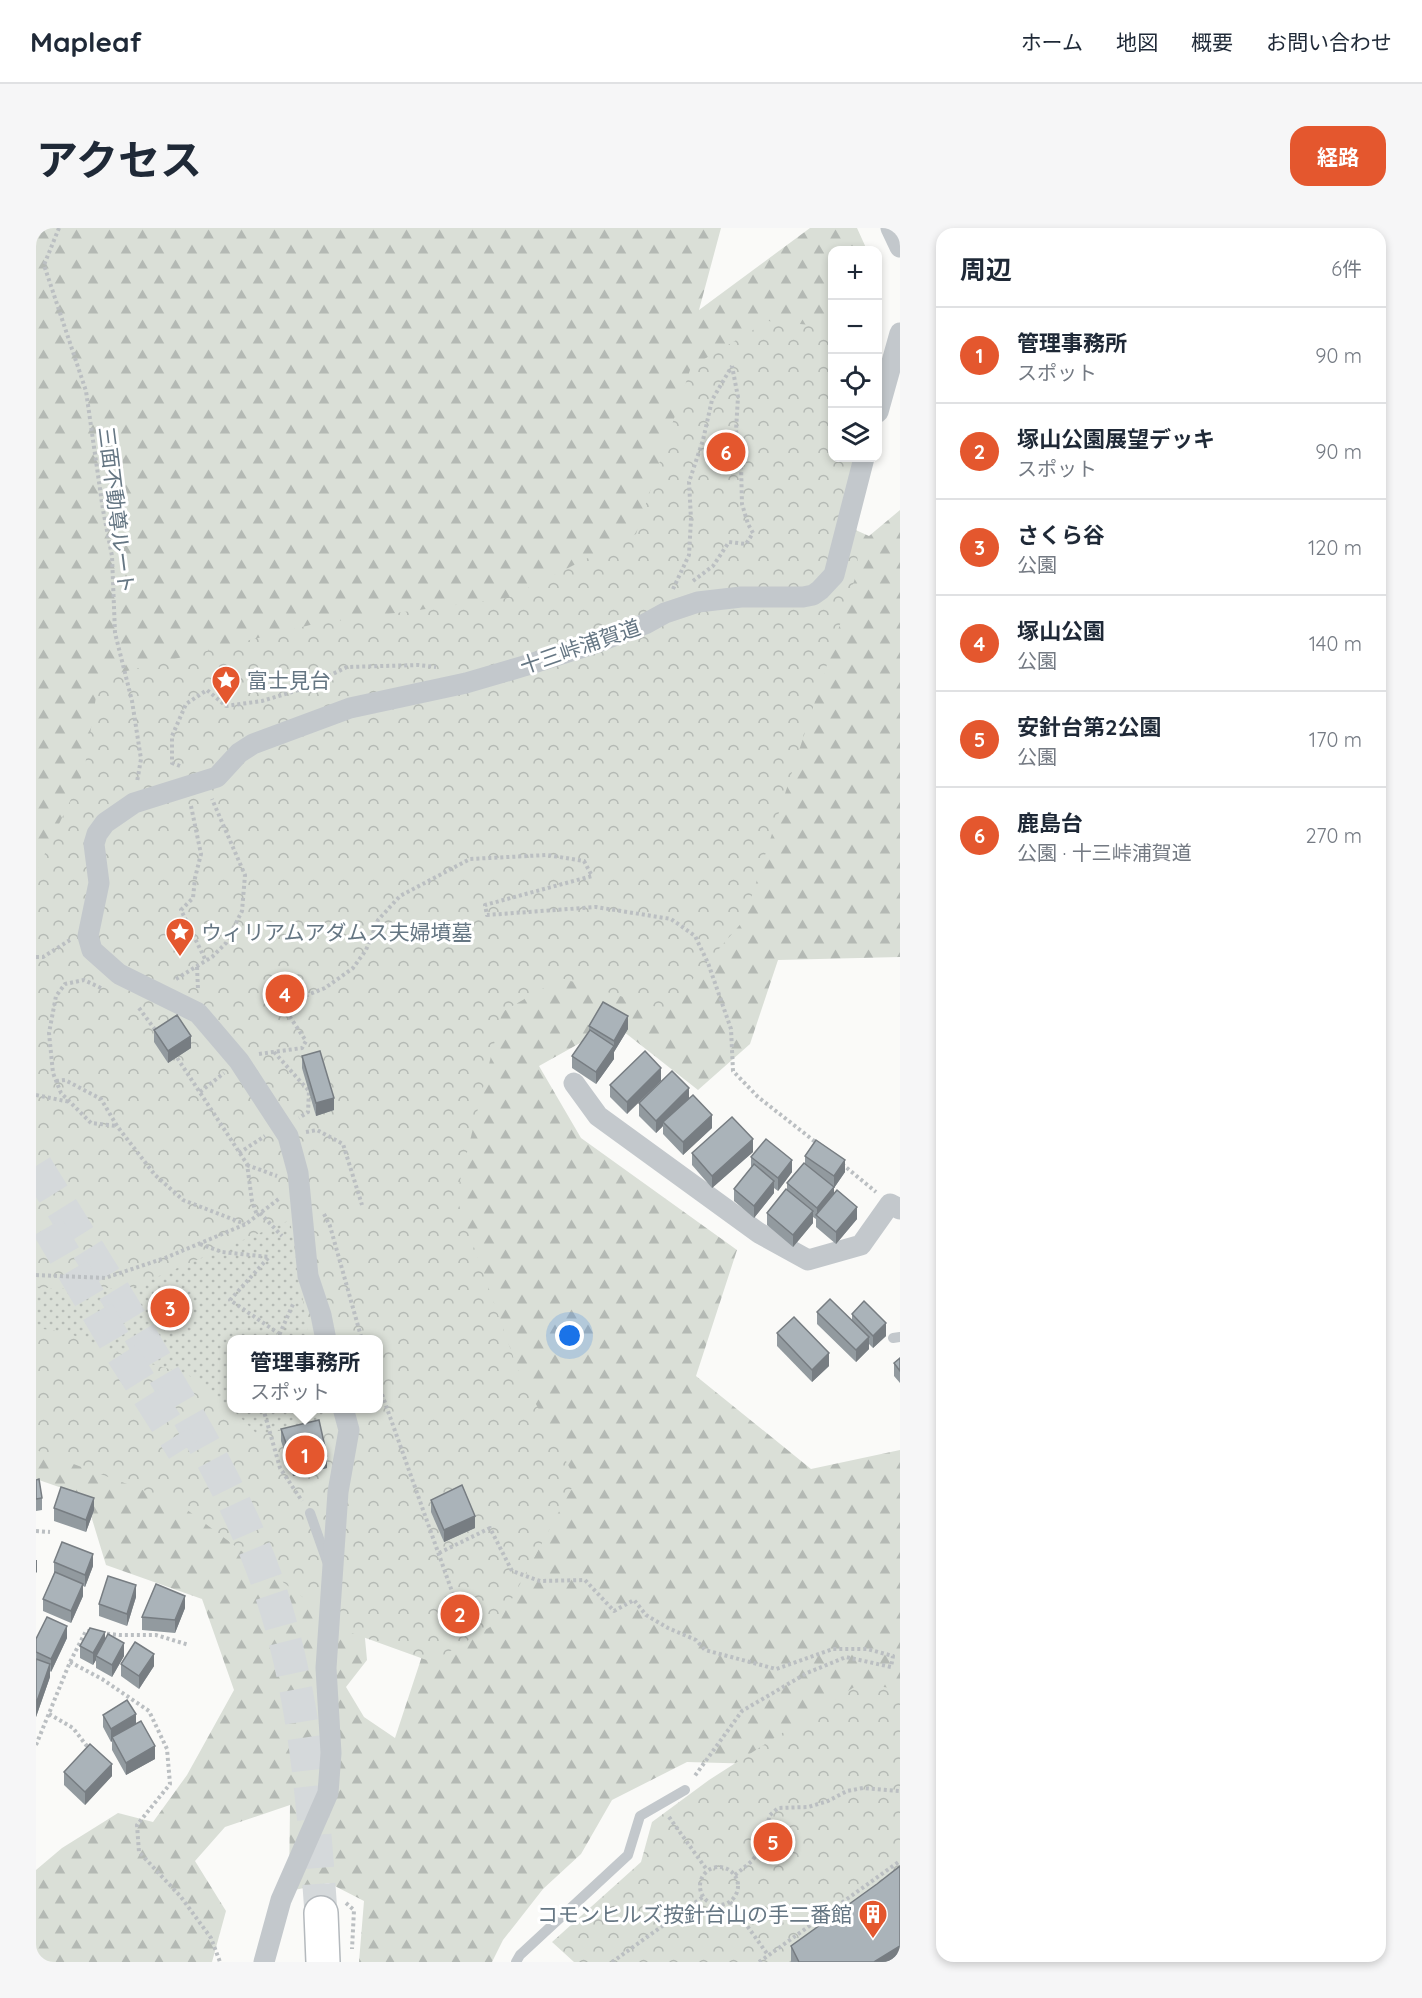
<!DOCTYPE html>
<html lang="ja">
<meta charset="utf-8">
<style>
body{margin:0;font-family:Quicksand,"Noto Sans JP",sans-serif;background:#f6f6f7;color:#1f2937}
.controls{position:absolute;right:18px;top:18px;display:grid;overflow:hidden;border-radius:12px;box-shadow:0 3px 9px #0003}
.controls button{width:54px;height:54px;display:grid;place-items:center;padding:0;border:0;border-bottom:2px solid #e0e1e3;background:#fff;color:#1f2937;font:30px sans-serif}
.you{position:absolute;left:534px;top:1108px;width:21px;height:21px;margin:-15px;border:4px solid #fff;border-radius:50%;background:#1a73e8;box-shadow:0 0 0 9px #1a73e833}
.badge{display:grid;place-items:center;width:39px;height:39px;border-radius:50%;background:#e4572e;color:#fff;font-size:20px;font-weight:700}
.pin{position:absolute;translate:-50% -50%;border:3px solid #fff;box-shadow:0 2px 6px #0006}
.popup{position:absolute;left:191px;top:1107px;width:156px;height:78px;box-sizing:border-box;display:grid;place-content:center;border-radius:12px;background:#fff;filter:drop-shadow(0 2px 4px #0005);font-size:20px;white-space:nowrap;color:#747a83}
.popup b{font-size:22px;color:#1f2937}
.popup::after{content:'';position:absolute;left:50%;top:100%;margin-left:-12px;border:12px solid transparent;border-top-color:#fff}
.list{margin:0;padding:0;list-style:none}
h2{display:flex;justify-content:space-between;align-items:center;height:78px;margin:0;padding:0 24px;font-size:26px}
h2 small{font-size:20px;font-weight:400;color:#747a83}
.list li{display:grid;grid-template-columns:39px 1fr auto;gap:18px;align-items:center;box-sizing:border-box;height:96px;padding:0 24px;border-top:2px solid #e0e1e3}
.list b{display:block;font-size:22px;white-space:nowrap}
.list p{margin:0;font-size:20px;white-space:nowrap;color:#747a83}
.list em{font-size:20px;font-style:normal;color:#747a83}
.icon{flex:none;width:33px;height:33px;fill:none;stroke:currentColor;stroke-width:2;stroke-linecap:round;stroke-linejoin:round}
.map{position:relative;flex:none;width:864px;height:1734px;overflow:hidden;border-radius:18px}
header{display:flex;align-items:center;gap:36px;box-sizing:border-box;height:84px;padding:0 30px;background:#fff;border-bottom:2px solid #e0e1e3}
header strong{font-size:28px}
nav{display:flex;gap:33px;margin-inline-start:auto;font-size:21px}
.intro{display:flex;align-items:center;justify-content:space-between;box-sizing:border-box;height:144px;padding:0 36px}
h1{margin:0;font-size:42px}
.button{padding:15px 27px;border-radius:18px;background:#e4572e;color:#fff;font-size:21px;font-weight:700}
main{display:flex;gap:36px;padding:0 36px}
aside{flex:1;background:#fff;border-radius:18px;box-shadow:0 3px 9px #0003}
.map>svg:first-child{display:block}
.forest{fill:url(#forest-firs)}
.park{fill:url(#park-crowns);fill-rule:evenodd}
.garden{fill:url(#garden-dots)}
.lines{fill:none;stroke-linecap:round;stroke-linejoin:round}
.highway-tunnel{stroke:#d5d9db;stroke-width:33;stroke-dasharray:33 16;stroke-linecap:butt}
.highway-casing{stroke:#b4b9bd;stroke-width:36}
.path{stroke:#bbbfc2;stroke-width:4;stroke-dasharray:3 3;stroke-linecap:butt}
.lane{stroke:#c3c8cc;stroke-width:10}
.street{stroke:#c3c8cc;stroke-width:21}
.highway{stroke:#fff;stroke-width:33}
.wall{fill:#929a9f}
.shaded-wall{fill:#777d82}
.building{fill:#aab3b9;stroke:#777d82;stroke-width:1.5}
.labels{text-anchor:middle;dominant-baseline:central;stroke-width:6;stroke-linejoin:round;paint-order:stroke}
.street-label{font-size:21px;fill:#657683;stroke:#fff}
.poi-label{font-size:21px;fill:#657683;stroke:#fff;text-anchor:start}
</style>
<header>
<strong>Mapleaf</strong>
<nav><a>ホーム</a><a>地図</a><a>概要</a><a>お問い合わせ</a></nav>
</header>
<div class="intro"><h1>アクセス</h1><a class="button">経路</a></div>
<main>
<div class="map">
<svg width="864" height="1734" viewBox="0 0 864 1734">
<defs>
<pattern id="forest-firs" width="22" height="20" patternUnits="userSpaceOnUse" patternTransform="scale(1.5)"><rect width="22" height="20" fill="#dadfd7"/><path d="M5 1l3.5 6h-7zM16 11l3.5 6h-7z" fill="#b4b9b4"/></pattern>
<pattern id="park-crowns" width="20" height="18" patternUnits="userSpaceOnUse" patternTransform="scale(1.5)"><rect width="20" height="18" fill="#dadfd7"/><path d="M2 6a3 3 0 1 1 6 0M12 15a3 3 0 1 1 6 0" fill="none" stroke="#b4b9b4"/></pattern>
<pattern id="garden-dots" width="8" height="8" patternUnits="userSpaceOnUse" patternTransform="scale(1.5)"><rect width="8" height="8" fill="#dadfd7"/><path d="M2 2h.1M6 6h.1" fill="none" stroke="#b4b9b4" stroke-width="1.8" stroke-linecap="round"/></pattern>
</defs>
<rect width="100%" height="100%" fill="#fafaf8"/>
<!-- forest -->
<polygon class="forest" points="0,0 685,0 663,82 774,0 821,0 831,22 796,22 796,230 804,295 833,308 864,282 864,729 742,732 714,816 662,862 578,796 503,838 545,910 701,1022 660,1148 775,1241 864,1222 864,1491 724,1536 651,1534 576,1572 545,1626 507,1661 467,1712 456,1734 323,1734 328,1673 293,1655 253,1663 254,1577 189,1599 159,1633 190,1683 176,1734 0,1734 0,1642 26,1620 82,1585 117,1594 151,1547 198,1462 166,1371 70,1337 49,1268 0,1251 0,840 34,1035 322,1336 331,1432 310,1459 328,1489 359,1510 389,1419 450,1391 284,818 0,810"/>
<!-- park -->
<g class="park">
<path d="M732,93L796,99V230H817L822,341L708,692L630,782L525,750L466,784L420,969L482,1142L540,1252L464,1393L396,1434L313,1404L142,1275L0,1222V644L48,544L63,450L278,396L472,370L600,306L655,139ZM196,1112H342V1180H196Z"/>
<polygon points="823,1456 864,1461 864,1657 760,1734 538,1734 516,1714 605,1634 616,1594 673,1552"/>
</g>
<!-- garden -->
<polygon class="garden" points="254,992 273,1111 196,1112 196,1180 286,1181 289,1194 222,1207 198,1183 151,1146 101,1132 29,1104 0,1100 0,1058 6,1060 95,1060"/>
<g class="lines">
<!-- highway-tunnel -->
<g class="highway-tunnel">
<path d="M0,938C41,1004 82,1069 121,1135C164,1207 206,1280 233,1359C269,1464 277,1575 285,1685"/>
<polyline points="12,999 85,1124 147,1222"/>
</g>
<!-- highway casing -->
<g class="highway-casing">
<polyline id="highway" points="285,1685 287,1734"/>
</g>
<!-- path -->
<g class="path">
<polyline points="23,0 8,37 50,163 67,282 76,328 79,405 96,473 105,531 101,554"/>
<polyline points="657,353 677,338 693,314 710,316 717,305 712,296 706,276 705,236 700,202 702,169 696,138"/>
<polyline points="637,361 653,327 655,291 653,254 667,212 676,172 696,138"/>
<polyline points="144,538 136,535 136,508 150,476 171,462 190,478 226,473 266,461 311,439 382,437 400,439"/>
<polyline points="155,578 165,626 159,650 157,670 145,682 170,733"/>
<polyline points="0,729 7,729 34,712"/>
<polyline points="161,739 162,761"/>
<polyline points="140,751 176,729 190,715 206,683 209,647 176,571"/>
<polyline points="65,760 48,752 29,756 20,768 13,805 17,845 25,865 55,895 81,898"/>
<polyline points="103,780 120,803"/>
<polyline points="238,824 273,863 272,884 263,890"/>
<polyline points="138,825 211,936 216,973 221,987"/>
<polyline points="223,826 266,820 270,813 246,777 289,760 317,740 330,722 342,692 364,668 434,631 511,627 548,633 556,648 449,677 451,687 560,679 635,691 659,708 672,735 695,801 697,843 722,869 782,916"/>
<polyline points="20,853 29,852 65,871 81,898 119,947 147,972 209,996"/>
<polyline points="164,864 188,845"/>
<polyline points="0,867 34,874"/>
<polyline points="270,904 281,902 307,916 326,977"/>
<polyline points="203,925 229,908"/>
<polyline points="806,936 840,964"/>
<polyline points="211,937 241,948"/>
<polyline points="224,985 246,1008"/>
<polyline points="288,986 294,998 326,1112"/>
<polyline points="164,1016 186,1024 233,1029 194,1072 242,1105"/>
<polyline points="0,1047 69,1050 129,1030 210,996 244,970"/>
<polyline points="241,1112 258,1074"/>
<polyline points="342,1155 424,1386"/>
<polyline points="227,1180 244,1240 266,1273"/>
<polyline points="0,1303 14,1304"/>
<polyline points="403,1325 454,1300 476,1343 504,1353 549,1352 578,1383 598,1372 610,1387 632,1400 660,1412 669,1422 740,1441 797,1421 831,1421 857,1428 855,1439 810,1429 771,1445 706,1483 658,1549"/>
<polyline points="65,1405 83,1407 120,1407 153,1417"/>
<polyline points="34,1434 66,1451 113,1483 131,1521 134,1556 101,1597 103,1624 145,1669 175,1710 184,1734"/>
<polyline points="13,1486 37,1500 50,1517 56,1521"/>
<polyline points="0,1517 34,1434 50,1403 55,1403"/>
<polyline points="633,1589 671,1642"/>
<circle cx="683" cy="1658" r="19"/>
<polyline points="699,1647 716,1633 723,1623 734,1587 742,1580 772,1579 792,1573 811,1563 827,1560 864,1563"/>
<polyline points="694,1674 732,1727"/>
<polyline points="310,1675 318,1682 316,1721"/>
<polyline points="576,1734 667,1669"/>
<polyline points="723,1734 864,1633"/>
</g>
<!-- lane -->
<g class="lane">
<polyline points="857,1110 864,1109"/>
<polyline points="274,1285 292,1336"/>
<polyline points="480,1734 484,1727 592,1627 604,1588 649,1562"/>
</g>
<!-- street -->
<g class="street">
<polyline points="855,0 864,19"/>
<polyline points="842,184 864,105"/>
<polyline points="538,855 562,888 723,1005 772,1032 825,1017 854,976 864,981"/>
<polyline points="290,1112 285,1087 272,1048 262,945 252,908 203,833 162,785 83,746 56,722 52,708 63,655 58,616 61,606 69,595 98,575 181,549 203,525 217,516 314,480 430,455 488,438 557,416 609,396 629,385 662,374 705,369 767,369 777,367 784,362 798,347 828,230"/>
<polyline points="228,1734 245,1672 292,1565 295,1525 290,1440 302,1264 313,1202 307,1180"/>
</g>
<!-- highway -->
<use href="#highway" class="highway"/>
</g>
<!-- wall -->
<g class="wall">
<polygon points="553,798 592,801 578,824 578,831 560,856 536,840 536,828 553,804"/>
<polygon points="118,802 155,820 132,835 118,814"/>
<polygon points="266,828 298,882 280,888 266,840"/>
<polygon points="625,840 591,886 574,869 574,857"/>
<polygon points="653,870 676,900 647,927 627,906 627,898 620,905 603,888 603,875"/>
<polygon points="717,924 676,960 656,937 656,925"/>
<polygon points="769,928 809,944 798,960 798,966 821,991 800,1016 780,999 780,991 777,989 777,995 757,1019 731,997 731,985 751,962 751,955 769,936"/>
<polygon points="715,929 756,944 742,963 738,960 738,965 718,990 698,973 698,961 715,940"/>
<polygon points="781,1084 816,1092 816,1086 850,1108 837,1120 833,1116 833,1121 820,1134 781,1096"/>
<polygon points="741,1105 793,1138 776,1154 741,1118"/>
<polygon points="864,1130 864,1155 858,1148 858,1135"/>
<polygon points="245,1201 291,1240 257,1248 245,1213"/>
<polygon points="0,1252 6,1270 6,1282 0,1283"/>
<polygon points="395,1272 439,1300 408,1314 395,1284"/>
<polygon points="18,1280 58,1282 50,1304 18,1293"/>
<polygon points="18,1334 57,1338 49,1359 47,1358 47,1368 35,1395 7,1383 7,1371 18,1346"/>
<polygon points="100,1369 91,1398 63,1388 63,1376"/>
<polygon points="149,1380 139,1405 106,1402 106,1389"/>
<polygon points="31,1410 15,1444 14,1443 14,1449 0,1489 0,1411"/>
<polygon points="69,1412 88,1428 76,1449 60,1440 60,1432 57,1437 44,1430 44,1418"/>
<polygon points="85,1436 118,1438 103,1461 85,1448"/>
<polygon points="67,1487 100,1496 119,1531 90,1547 76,1522 76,1513 75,1514 67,1499"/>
<polygon points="28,1544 76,1548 49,1577 28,1557"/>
<polygon points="841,1656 864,1734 755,1734 755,1718"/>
</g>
<!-- shaded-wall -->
<g class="shaded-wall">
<polygon points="592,788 592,801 578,824 578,831 560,856 560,844 578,819 578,813"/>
<polygon points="155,808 155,820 132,835 132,823"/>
<polygon points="625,840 625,853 591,886 591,874"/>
<polygon points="653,860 653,872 627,894 627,898 620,905 620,893"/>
<polygon points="298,870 298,882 280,888 280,875"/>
<polygon points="676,887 676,900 647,927 647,914"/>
<polygon points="717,911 717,924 676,960 676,948"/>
<polygon points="756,932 756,944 742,963 742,950"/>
<polygon points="809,932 809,944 798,960 798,971 781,987 781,980 798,959 798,948"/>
<polygon points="738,953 738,965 718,990 718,978"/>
<polygon points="821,979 821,991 800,1016 800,1004"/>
<polygon points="777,983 777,995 757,1019 757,1007"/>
<polygon points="850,1095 850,1108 837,1120 837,1108"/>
<polygon points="833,1109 833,1121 820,1134 820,1122"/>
<polygon points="793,1125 793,1138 776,1154 776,1142"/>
<polygon points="291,1228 291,1240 257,1248 257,1235"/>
<polygon points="58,1270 58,1282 50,1304 50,1292"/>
<polygon points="439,1288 439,1300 408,1314 408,1302"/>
<polygon points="57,1326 57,1338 49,1359 49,1347"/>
<polygon points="0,1332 1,1332 1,1344 0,1345"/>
<polygon points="47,1356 47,1368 35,1395 35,1383"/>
<polygon points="100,1357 100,1369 91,1398 91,1386"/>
<polygon points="149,1368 149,1380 139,1405 139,1392"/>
<polygon points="31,1398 31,1410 15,1444 15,1431"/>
<polygon points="69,1404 69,1416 60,1428 60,1432 57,1437 57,1425"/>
<polygon points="88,1415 88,1428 76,1449 76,1437"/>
<polygon points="118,1426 118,1438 103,1461 103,1448"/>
<polygon points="14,1436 14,1449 0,1489 0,1476"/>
<polygon points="100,1486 100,1499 76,1509 76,1513 75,1514 75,1501"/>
<polygon points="119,1518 119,1531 90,1547 90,1535"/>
<polygon points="76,1536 76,1548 49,1577 49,1564"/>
<polygon points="864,1718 864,1734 838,1734"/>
</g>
<!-- building -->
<g class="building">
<polygon points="567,774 592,788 578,813 553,798"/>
<polygon points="141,787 155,808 132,823 118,802"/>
<polygon points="554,802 578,818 560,844 536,828"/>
<polygon points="284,823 298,870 280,875 266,828"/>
<polygon points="609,823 625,840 591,874 574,857"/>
<polygon points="636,843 653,860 620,893 603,875"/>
<polygon points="657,867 676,887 647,914 627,894"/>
<polygon points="696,889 717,911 676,948 656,925"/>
<polygon points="730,911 756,932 742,950 715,929"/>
<polygon points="780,912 809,932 798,948 769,928"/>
<polygon points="768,935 798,959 781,980 751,955"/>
<polygon points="718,936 738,953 718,978 698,961"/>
<polygon points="750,961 777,983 757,1007 731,985"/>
<polygon points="801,962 821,979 800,1004 780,987"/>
<polygon points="794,1071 833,1109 820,1122 781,1084"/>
<polygon points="828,1073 850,1095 837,1108 816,1086"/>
<polygon points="758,1089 793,1125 776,1142 741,1105"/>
<polygon points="864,1130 864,1143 858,1135"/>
<polygon points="283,1192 291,1228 257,1235 245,1201"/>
<polygon points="3,1251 6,1270 0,1271 0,1252"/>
<polygon points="426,1257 439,1288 408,1302 395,1272"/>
<polygon points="25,1259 58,1270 50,1292 18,1280"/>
<polygon points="26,1314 57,1326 49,1347 18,1334"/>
<polygon points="19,1344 47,1356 35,1383 7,1371"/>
<polygon points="72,1348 100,1357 91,1386 63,1376"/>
<polygon points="120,1356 149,1368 139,1392 106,1389"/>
<polygon points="11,1389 31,1398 15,1431 0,1424 0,1411"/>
<polygon points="54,1400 69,1404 57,1425 44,1418"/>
<polygon points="72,1406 88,1415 76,1437 60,1428"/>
<polygon points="99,1414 118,1426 103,1448 85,1436"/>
<polygon points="0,1431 14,1436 0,1476"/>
<polygon points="91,1472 100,1486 75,1501 67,1487"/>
<polygon points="105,1493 119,1518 90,1535 76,1509"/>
<polygon points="54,1516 76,1536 49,1564 28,1544"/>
<polygon points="864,1638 864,1718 838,1734 763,1734 755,1718 841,1656"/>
</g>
<!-- icons -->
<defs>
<g id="sight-pin" transform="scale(1.5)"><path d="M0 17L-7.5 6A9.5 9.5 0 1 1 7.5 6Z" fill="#e4572e" stroke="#fff"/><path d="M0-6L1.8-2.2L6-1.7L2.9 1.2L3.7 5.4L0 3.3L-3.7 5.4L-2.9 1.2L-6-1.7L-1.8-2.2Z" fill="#fff"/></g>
<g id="building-pin" transform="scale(1.5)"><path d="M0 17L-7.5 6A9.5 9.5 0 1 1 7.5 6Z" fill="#e4572e" stroke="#fff"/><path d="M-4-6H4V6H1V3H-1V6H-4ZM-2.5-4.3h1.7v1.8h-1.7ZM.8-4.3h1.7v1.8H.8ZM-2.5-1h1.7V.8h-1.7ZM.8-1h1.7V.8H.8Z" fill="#fff"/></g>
</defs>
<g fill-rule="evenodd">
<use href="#sight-pin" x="190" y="452"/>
<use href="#sight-pin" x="144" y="704"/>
<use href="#building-pin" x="837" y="1686"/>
</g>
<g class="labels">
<!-- street labels -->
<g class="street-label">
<text transform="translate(81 282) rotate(83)">三面不動尊ルート</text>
<text transform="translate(544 418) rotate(-19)">十三峠浦賀道</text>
</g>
<!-- poi labels -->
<g class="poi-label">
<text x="211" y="452">富士見台</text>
<text x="165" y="704">ウィリアムアダムス夫婦墳墓</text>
<text x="816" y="1686" text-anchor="end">コモンヒルズ按針台山の手二番館</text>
</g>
</g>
</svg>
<div class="controls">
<button>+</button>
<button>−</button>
<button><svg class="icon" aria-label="locate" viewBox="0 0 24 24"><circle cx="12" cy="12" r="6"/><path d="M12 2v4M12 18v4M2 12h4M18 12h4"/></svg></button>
<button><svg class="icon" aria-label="layers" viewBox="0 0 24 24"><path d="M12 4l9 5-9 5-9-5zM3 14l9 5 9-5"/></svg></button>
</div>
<div class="you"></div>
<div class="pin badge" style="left:269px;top:1227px">1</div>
<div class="popup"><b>管理事務所</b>スポット</div>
<div class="pin badge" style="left:424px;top:1386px">2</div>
<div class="pin badge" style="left:134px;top:1080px">3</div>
<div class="pin badge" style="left:249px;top:766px">4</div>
<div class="pin badge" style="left:737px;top:1614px">5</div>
<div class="pin badge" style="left:690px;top:224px">6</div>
</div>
<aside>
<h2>周辺<small>6件</small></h2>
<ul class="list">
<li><span class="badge">1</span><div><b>管理事務所</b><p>スポット</p></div><em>90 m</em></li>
<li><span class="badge">2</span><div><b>塚山公園展望デッキ</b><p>スポット</p></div><em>90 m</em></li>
<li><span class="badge">3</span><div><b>さくら谷</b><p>公園</p></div><em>120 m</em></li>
<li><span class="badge">4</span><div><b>塚山公園</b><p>公園</p></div><em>140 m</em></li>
<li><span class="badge">5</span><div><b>安針台第2公園</b><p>公園</p></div><em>170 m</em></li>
<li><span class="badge">6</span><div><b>鹿島台</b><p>公園 · 十三峠浦賀道</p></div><em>270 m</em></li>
</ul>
</aside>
</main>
